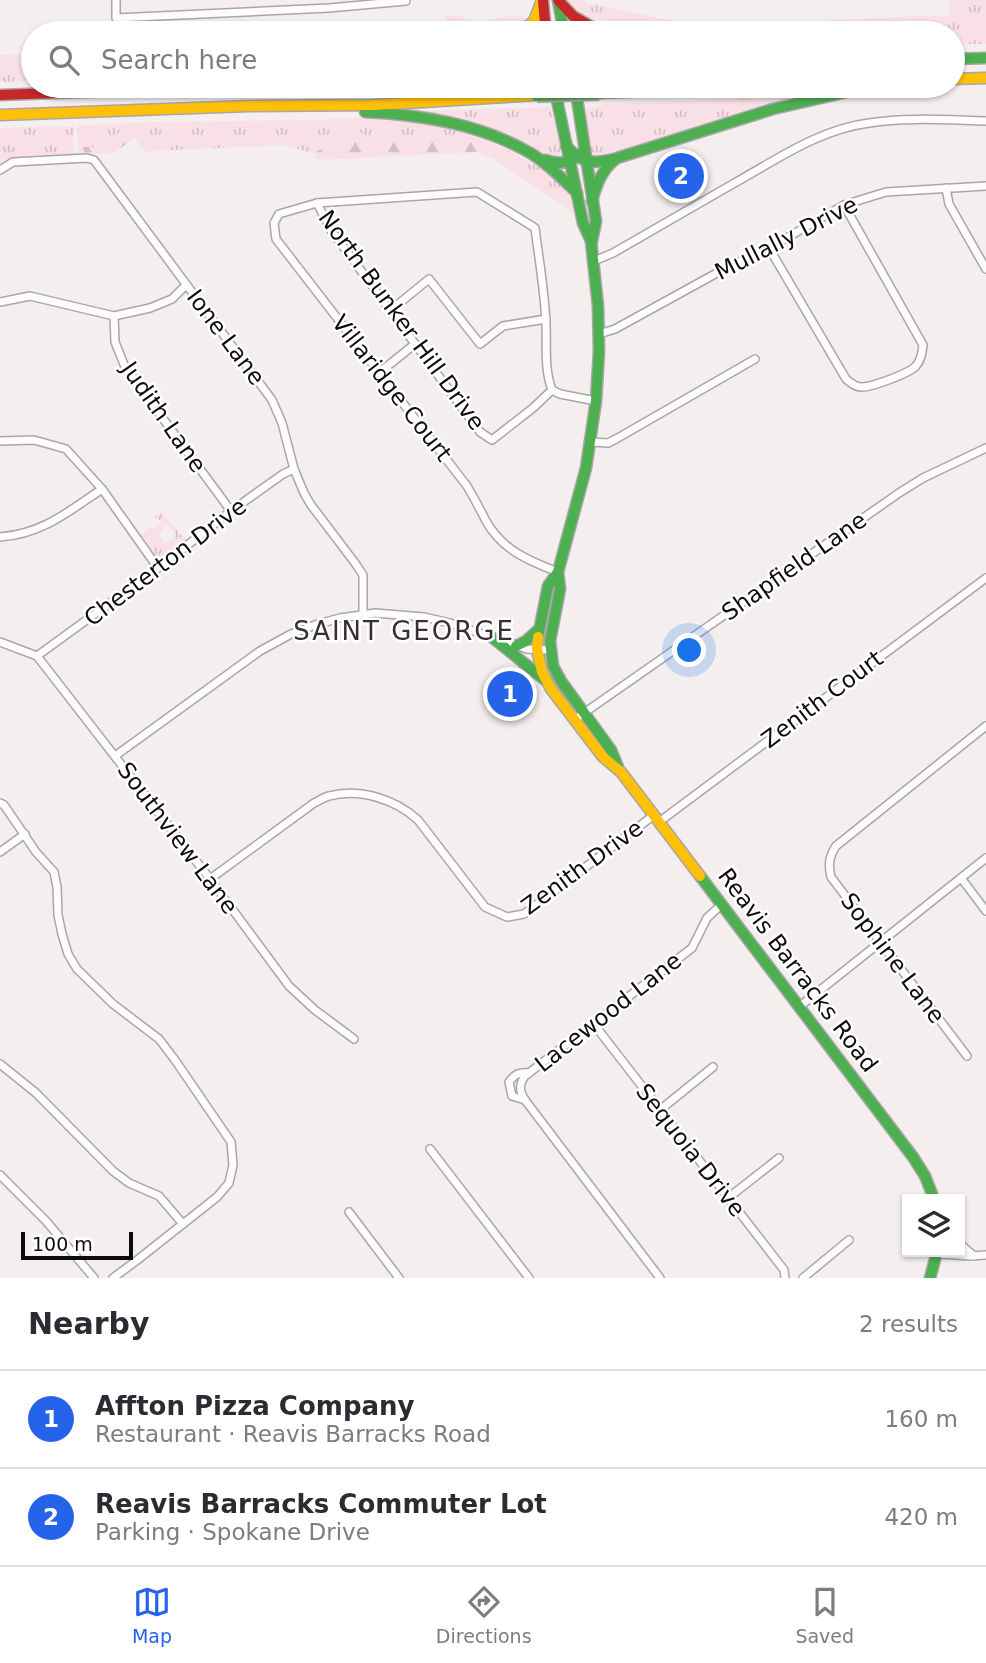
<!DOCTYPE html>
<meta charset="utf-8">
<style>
body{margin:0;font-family:"DejaVu Sans",sans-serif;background:#f2f2f3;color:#2b2b33}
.controls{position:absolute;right:21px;bottom:21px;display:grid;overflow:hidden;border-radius:0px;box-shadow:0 2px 5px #0004}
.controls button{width:63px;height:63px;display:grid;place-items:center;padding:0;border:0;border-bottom:2px solid #e1e1e2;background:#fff;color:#2b2b33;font:35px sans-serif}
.scale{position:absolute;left:21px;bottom:18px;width:112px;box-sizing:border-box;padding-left:7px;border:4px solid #0e0b0c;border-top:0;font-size:19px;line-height:24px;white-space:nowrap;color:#0e0b0c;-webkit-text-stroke:5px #fff;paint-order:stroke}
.you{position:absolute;left:690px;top:651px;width:24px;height:24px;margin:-18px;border:5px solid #fff;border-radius:50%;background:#1a73e8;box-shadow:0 0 0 10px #1a73e833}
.badge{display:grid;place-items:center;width:46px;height:46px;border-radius:50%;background:#2563eb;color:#fff;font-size:23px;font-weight:700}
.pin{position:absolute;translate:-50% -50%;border:4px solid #fff;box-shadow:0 2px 7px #0006}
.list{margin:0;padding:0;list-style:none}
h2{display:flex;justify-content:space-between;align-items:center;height:91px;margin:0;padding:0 28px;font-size:30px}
h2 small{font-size:23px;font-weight:400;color:#7c7c81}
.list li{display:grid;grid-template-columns:46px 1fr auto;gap:21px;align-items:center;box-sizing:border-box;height:98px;padding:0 28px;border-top:2px solid #e1e1e2}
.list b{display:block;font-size:26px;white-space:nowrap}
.list p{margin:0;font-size:23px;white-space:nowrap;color:#7c7c81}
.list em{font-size:23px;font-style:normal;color:#7c7c81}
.icon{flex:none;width:38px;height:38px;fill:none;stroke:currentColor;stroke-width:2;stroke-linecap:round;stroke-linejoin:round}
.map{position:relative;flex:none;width:986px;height:1278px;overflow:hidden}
.search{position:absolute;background:#fff;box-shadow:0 2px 5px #0004;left:21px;right:21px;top:21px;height:77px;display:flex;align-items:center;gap:18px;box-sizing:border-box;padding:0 24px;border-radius:38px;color:#7c7c81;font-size:26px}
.sheet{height:287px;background:#fff}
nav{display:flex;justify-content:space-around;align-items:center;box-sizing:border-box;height:98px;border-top:2px solid #e1e1e2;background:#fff;font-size:19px;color:#7c7c81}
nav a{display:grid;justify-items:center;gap:4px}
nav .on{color:#2563eb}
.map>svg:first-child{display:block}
.grass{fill:url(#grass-tufts)}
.forest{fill:url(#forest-firs)}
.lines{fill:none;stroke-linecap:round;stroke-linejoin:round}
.street-casing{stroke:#aaa5a6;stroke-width:10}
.fast-casing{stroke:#aaa5a6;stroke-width:13}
.slow-casing{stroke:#aaa5a6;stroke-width:13}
.jam-casing{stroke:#aaa5a6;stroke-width:13}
.street{stroke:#fdfcfd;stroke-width:7}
.fast{stroke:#4caf50;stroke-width:10}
.slow{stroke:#ffc107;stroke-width:10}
.jam{stroke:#c62828;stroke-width:10}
.fast-bridge-casing{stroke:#aaa5a6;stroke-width:16;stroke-linecap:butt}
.fast-bridge{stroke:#4caf50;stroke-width:12}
.labels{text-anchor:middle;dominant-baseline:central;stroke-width:5;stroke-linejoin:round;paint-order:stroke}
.street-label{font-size:23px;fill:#0e0b0c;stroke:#fff}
.quarter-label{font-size:26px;letter-spacing:2px;fill:#372e31;stroke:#fff}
</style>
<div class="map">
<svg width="986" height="1278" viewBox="0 0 986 1278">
<defs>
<pattern id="grass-tufts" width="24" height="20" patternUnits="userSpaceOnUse" patternTransform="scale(1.75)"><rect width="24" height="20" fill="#f8e0e6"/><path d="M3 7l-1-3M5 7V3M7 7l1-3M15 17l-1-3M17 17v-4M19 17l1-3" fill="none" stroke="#d3bfc4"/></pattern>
<pattern id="forest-firs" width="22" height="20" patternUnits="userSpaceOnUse" patternTransform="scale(1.75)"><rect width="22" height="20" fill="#f8e0e6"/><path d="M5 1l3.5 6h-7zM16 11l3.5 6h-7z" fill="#d3bfc4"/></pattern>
</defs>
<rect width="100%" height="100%" fill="#f4eeef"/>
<!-- grass -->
<g class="grass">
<path d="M567,0H583L584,2L705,28L911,16H950V0H986V44H953V33H679L585,17C577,13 570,9 567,0Z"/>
<path d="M514,15L529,19C505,38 474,33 446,33L445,16H463L468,24C484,23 498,17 514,15Z"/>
<polygon points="33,54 33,81 0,82 0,55"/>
<polygon points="794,97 608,156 591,157 584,108 602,106 603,104"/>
<path d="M551,107L562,159C540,158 520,141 500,132C478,122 454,116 430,112L428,111Z"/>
<path d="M376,117C436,122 488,136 540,168C548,173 560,180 565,188C569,194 571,204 573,212L495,160L489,150L441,135L395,140H367L360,131L314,153L282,145L150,151L133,129L99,147H84V153H78L77,126L152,122L314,120Z"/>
<polygon points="73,126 74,154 13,158 0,164 0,128"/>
<polygon points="162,512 186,541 180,545 173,538 176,535 166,523 166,526 164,524 161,527 163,530 158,534 165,544 172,539 179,546 162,559 158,557 141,535 151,526 153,528 162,522 155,517"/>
</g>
<!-- forest -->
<g class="forest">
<polygon points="125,128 133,129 150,151 147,153 134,138 113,154 84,153 83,147 99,147"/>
<path d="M360,131L367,140H395L441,135L452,138L462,135C476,141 487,147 495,160L477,152L317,160L314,153C324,147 335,145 345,139C352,136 352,132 360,131Z"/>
</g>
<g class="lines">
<!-- street casing -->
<g class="street-casing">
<g id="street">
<polyline points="116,0 116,18 329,8 406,1"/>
<polyline points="0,170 13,162 87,158 94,160 272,400 282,423 294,469 304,493 311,505 355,563 363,575 363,615"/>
<polyline points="946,188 949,204 986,269"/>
<polyline points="317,203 331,230 480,432 492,440 533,408 552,390"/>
<path d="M769,248L846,379C851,383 855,387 862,387C872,387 907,374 915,367C921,361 922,353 923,345L844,205"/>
<path d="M594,261L613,253C655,229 696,205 738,181C779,158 821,129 869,123C907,117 947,120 986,121"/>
<polyline points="0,302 30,296 114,316 150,308 172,299 186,285"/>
<polyline points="391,310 429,279 480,344 503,326 546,319"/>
<polyline points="114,316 115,342 125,367 231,511"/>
<polyline points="599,334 615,329 726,268 769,248 844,205 886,192 986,186"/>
<polyline points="380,372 415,344"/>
<polyline points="0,441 34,440 66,449 102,489 158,568"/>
<polyline points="591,442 608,443 616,439 755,359"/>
<path d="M0,537C42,534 68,512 102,489"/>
<path d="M558,572C529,561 502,550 486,521C480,509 474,498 467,486L276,239L274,223L279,214L317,203L477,192L535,228C539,260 545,293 546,325C547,347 544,369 552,390L560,394L596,401"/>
<polyline points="0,642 37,656 210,879 289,986 315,1010 354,1039"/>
<polyline points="37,656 158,568 231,511 283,474 294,469"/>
<polyline points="574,720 899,493 923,478 986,448"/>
<polyline points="115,756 260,651 291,634 318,624 340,618 375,613 424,617 450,623 527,649 550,650"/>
<polyline points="0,803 4,805 36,852 54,872 57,887 58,915 62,934 68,954 77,969 113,1004 159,1039 175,1060 231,1142 233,1165 229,1183 217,1197 136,1261 113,1278"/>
<polyline points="659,822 986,578"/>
<polyline points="0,852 25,834"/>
<polyline points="961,878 986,911"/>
<path d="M210,879L314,803C319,801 324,797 329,796C360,788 395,799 418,820L485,907L507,917L524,914L654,815"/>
<polyline points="799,1007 986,858"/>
<polyline points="593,1023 784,1270 785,1278"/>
<path d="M967,1056L831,877C828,864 829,857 836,846L986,726"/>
<polyline points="0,1064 36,1093 113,1171 129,1183 159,1196 183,1224"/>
<path d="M525,1100L512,1096L509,1082C515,1074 519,1072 529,1073"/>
<polyline points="660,1110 713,1067"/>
<polyline points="430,1149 529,1278"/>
<polyline points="0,1175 46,1221 94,1278"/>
<polyline points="728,1198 779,1158"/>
<polyline points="349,1212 399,1278"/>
<polyline points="960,1244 974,1256"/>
<polyline points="937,1254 971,1256 986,1255"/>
<path d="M660,1278L525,1100C519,1091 519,1084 525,1076L692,948L707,918L722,904"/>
<polyline points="803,1278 849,1240"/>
</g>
</g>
<!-- fast casing -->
<g class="fast-casing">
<g id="fast">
<polyline points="558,0 564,33"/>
<polyline points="521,32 534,30 549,33"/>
<polyline points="566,33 597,32"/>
<polyline points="953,59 986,58"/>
<polyline points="575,86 596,221 592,241"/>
<path d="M365,112C423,115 481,124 532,154C549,165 563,179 577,193"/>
<path d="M566,146C583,164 591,164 614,159"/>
<path d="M545,160C563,166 572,162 585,150"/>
<path d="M592,201C597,183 602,169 617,158L773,109L873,86"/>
<polyline points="558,572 560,589 550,641 553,666 561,681 611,750 618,767"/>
<polyline points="538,637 548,586 558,572 586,468 596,401 599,351 598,306 591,241 583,223 554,86"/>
<polyline points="493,638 545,680"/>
<polyline points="516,646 526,641 538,630"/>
<polyline points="700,876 913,1157 925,1176 934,1199"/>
<polyline points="930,1278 937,1252"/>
</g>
</g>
<!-- slow casing -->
<g class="slow-casing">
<g id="slow">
<polyline points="521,32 534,21 542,0"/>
<polyline points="953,79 986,78"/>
<polyline points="0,115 249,106 374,105 537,95"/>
<polyline points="538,637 537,649 542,672 551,689 603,757 621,772 700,876"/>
</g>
</g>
<!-- jam casing -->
<g class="jam-casing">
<g id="jam">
<polyline points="558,0 573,16 601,32"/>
<polyline points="543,1 546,33"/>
<polyline points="599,93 776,86"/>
<polyline points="0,95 249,86"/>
</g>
</g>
<!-- street -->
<use href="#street" class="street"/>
<!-- fast -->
<use href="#fast" class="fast"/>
<!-- slow -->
<use href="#slow" class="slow"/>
<!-- jam -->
<use href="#jam" class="jam"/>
<!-- fast-bridge casing -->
<g class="fast-bridge-casing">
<polyline id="fast-bridge" points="537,95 599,93"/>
</g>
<!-- fast-bridge -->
<use href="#fast-bridge" class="fast-bridge"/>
</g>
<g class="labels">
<!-- street labels -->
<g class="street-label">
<text transform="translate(786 238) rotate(-27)">Mullally Drive</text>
<text transform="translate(402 320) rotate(54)">North Bunker Hill Drive</text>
<text transform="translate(226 337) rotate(53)">Ione Lane</text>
<text transform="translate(392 388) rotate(52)">Villaridge Court</text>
<text transform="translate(164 417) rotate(55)">Judith Lane</text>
<text transform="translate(165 562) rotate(-37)">Chesterton Drive</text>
<text transform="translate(794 566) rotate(-35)">Shapfield Lane</text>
<text transform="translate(822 699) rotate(-37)">Zenith Court</text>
<text transform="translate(178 838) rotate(53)">Southview Lane</text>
<text transform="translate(582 867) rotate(-36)">Zenith Drive</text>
<text transform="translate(893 958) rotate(53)">Sophine Lane</text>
<text transform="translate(798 970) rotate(53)">Reavis Barracks Road</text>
<text transform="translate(608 1012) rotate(-38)">Lacewood Lane</text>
<text transform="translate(691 1150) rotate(52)">Sequoia Drive</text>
</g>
<!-- quarter labels -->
<g class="quarter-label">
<text x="404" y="631">SAINT GEORGE</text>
</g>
</g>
</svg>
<div class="controls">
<button><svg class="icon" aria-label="layers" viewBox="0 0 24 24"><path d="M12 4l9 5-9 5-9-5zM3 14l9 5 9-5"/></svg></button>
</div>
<div class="scale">100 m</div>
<div class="you"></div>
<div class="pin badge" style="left:510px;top:694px">1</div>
<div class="pin badge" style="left:681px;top:176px">2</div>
<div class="search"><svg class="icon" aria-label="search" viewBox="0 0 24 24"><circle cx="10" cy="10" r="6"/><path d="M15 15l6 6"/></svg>Search here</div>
</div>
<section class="sheet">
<h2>Nearby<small>2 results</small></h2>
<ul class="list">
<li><span class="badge">1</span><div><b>Affton Pizza Company</b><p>Restaurant · Reavis Barracks Road</p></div><em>160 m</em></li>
<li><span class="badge">2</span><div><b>Reavis Barracks Commuter Lot</b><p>Parking · Spokane Drive</p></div><em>420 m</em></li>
</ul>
</section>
<nav>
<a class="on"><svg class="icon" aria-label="map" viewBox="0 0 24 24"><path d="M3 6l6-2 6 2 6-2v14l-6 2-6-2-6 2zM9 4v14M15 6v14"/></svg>Map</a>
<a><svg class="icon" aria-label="directions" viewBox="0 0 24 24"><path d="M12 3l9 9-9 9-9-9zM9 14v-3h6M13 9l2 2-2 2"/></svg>Directions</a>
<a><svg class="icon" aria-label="saved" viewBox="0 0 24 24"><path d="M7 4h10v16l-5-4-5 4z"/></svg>Saved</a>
</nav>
